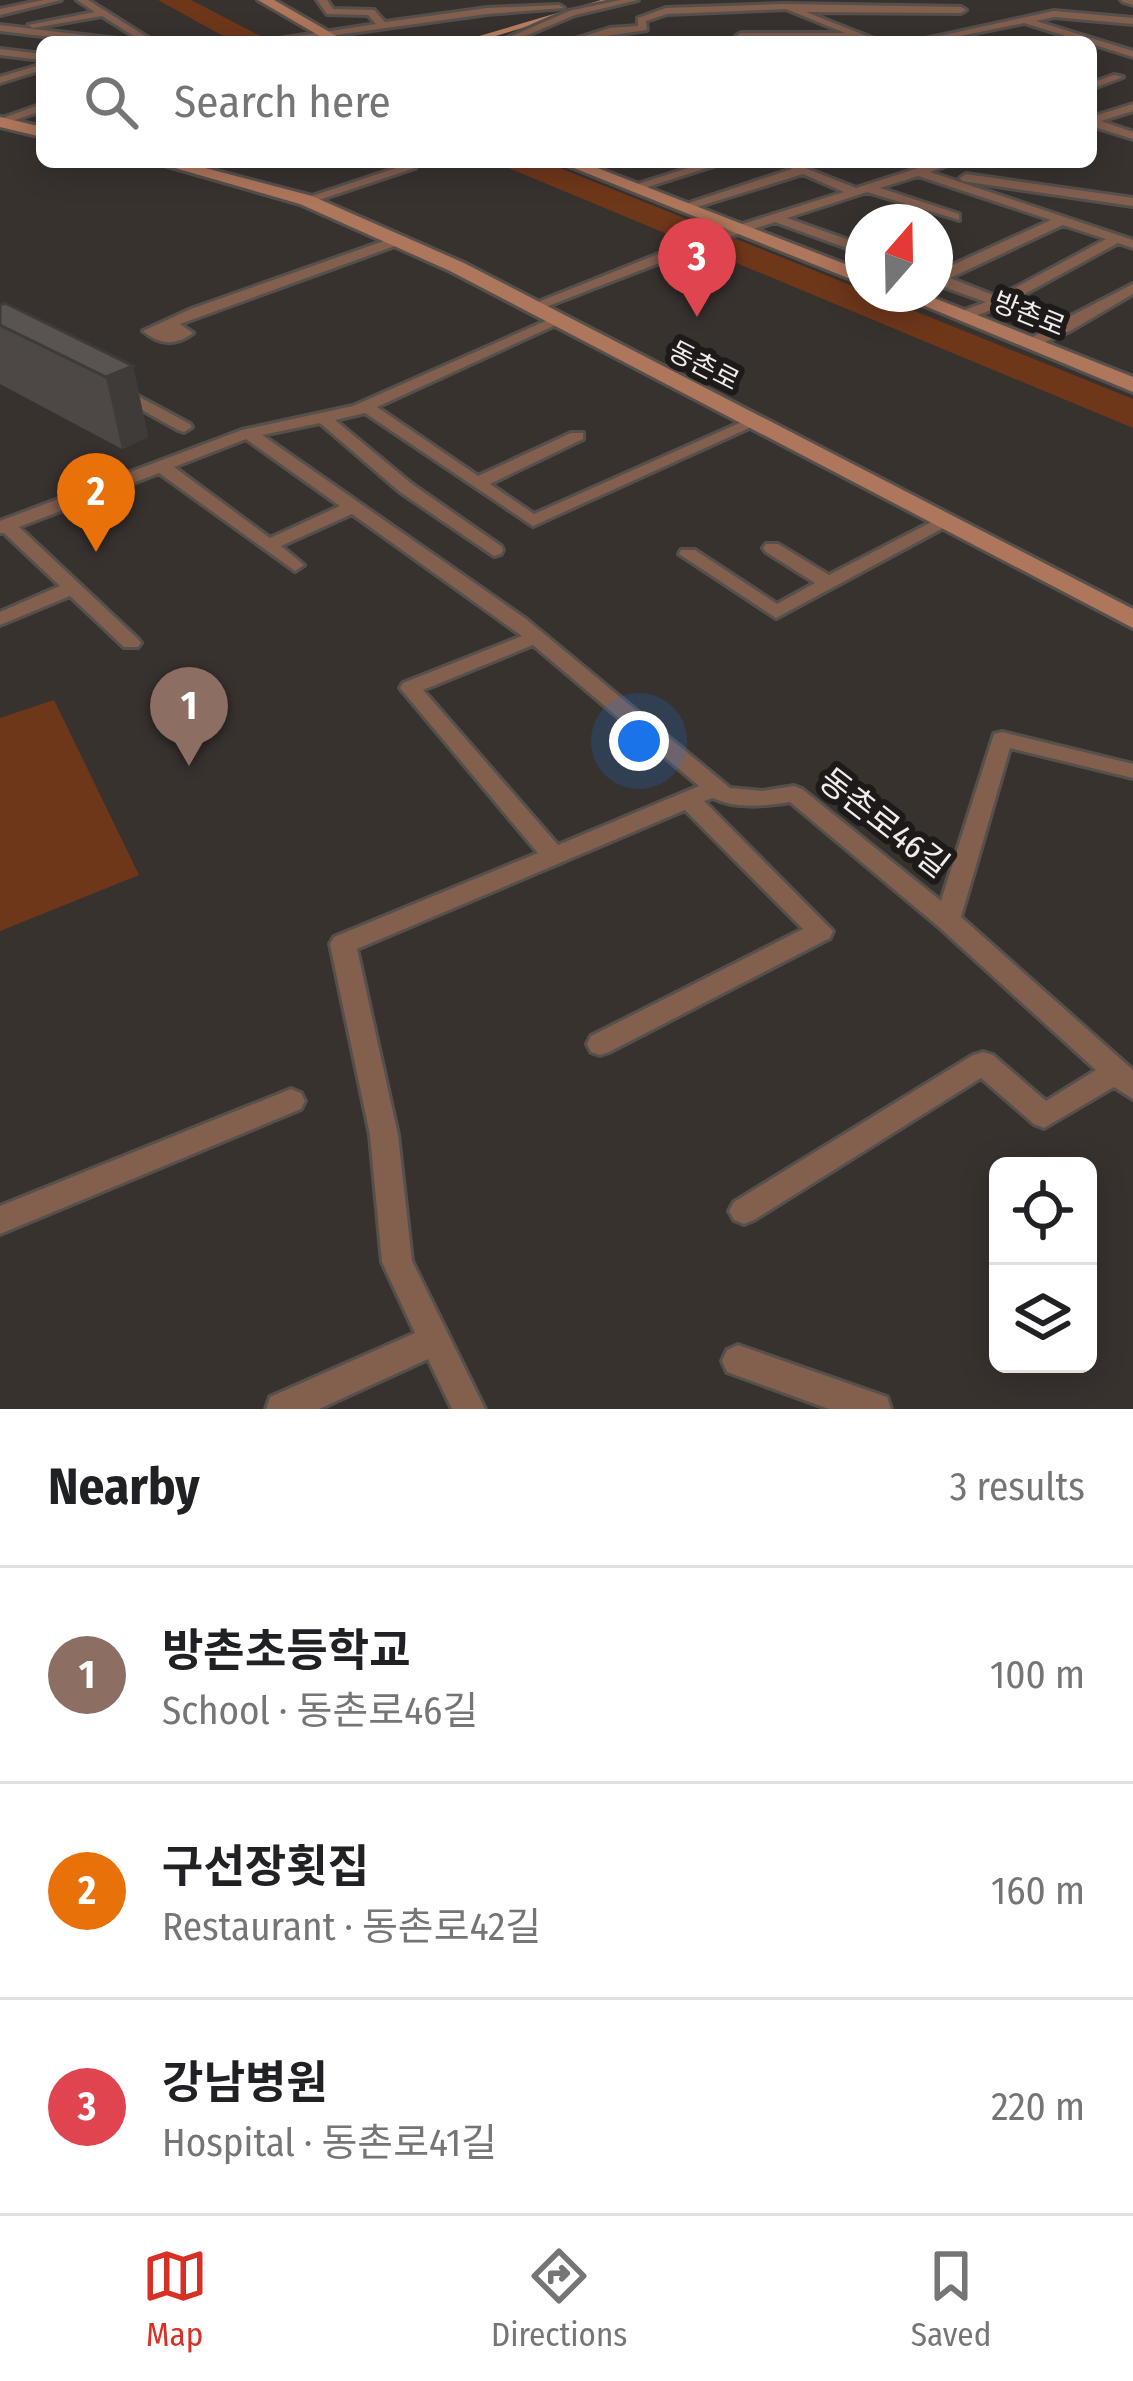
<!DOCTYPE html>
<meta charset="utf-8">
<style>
body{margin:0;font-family:"Fira Sans Condensed","Noto Sans KR",sans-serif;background:#f6f6f6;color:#202124}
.controls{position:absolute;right:36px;bottom:36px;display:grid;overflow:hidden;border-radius:18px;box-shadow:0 6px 30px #0003}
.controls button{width:108px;height:108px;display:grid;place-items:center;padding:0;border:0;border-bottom:3px solid #e0e0e0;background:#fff;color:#202124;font:60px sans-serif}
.compass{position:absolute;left:845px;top:204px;width:108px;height:108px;border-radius:50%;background:#fff;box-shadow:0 6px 30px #0003;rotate:20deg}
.you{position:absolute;left:639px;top:741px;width:42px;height:42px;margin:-30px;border:9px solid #fff;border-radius:50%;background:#1a73e8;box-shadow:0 0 0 18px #1a73e833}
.badge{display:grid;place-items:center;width:78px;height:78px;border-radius:50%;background:#d93025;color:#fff;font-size:39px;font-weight:700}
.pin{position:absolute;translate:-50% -99px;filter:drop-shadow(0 3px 6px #0008)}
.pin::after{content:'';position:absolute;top:63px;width:42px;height:36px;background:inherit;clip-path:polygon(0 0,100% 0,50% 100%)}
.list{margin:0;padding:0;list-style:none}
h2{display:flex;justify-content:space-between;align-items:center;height:156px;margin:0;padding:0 48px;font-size:51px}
h2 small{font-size:39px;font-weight:400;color:#757577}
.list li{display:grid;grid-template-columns:78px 1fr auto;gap:36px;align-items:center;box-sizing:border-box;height:216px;padding:0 48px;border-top:3px solid #e0e0e0}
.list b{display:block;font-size:45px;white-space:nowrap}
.list p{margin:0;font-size:39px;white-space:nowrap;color:#757577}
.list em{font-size:39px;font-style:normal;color:#757577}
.icon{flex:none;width:66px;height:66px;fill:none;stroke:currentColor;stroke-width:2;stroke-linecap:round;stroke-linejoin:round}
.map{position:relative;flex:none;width:1133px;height:1409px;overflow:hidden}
.search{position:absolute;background:#fff;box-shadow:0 6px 30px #0003;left:36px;right:36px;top:36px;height:132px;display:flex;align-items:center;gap:30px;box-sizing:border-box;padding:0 42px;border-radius:18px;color:#757577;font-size:45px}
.sheet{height:804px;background:#fff}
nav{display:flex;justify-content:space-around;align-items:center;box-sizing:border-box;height:168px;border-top:3px solid #e0e0e0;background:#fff;font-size:33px;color:#757577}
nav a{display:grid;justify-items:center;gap:6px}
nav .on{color:#d93025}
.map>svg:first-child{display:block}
.green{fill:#6f371a}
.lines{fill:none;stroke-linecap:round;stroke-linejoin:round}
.stream{stroke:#b98062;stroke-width:4.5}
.street-casing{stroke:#56504d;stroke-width:6}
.secondary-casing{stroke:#56504d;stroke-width:6}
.street{fill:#835f4e;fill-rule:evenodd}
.secondary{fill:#ae765b;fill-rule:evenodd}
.wall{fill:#4d4846}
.shaded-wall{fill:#3f3b39}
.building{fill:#5a5451;stroke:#3f3b39;stroke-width:3}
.labels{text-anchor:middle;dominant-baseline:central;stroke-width:12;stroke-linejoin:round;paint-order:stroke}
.far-street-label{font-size:27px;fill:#f1edeb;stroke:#1d1a19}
.street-label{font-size:33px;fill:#f1edeb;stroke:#1d1a19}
</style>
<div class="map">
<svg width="1133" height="1409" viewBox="0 0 1133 1409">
<rect width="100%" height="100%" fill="#38322f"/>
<!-- green -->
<g class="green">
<polygon points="158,0 191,0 272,42 234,42"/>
<polygon points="494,162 545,162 1133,399 1133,428"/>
<polygon points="54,700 139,875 0,931 0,718"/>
</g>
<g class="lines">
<!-- stream -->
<polyline class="stream" points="467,42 609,0"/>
<!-- street casing -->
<g class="street-casing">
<g id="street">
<polygon points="43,0 61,0 0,15 0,9"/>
<polygon points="77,0 88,0 155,42 143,42 102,16 33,28 28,25 95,12"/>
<polygon points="317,0 327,0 333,9 374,10 385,22 487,8 559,5 564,8 487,14 286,42 260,42 376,24 368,15 327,14"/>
<polygon points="620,0 638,0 575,15 511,42 498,42 569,11"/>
<polygon points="1121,0 1133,0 1133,5 1123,2"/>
<polygon points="784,4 961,7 966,10 961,13 806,12 882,42 868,42 853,36 848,39 741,39 736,36 741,33 845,33 786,9 667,14 646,21 647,30 565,42 610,28 638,26 638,18 666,8"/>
<polygon points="1054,11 1133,18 1133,24 1054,17 1036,21 1133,51 1133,57 1024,23 931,42 912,42"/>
<polygon points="0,25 117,39 122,42 93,42 0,31"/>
<polygon points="0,49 42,54 42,60 0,55"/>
<polygon points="42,64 42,70 0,83 0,77"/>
<polygon points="1114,75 1123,77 1091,89 1091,83"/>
<polygon points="42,104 42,111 0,125 0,119"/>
<polygon points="1133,104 1133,111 1101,121 1133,132 1133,139 1091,126 1091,117"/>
<polygon points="391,162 406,162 415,168 310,203 300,200 399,167"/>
<polygon points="707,162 726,162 635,191 625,188"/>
<path d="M790,162L856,188L937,162H955L930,172L1133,240V248L1118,243L1010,302L1061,321L1133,284V294L1070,331L1031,348L1024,344L1026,341L1050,327L999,307L967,319H957V313L986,302L935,284V273L1051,220L918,176L880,188L959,214V220L867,192L787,218L863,245V254L775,222L711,243L535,311L523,308L701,237L844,192L803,174L684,211L674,208L792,169L786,165ZM1063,225L1106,239L998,297L950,278Z"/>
<polygon points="966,174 1133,198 1133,206 962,181 960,178"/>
<path d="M398,236L405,240L403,243L180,324L193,333C175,346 160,345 143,331L191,309Z"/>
<path d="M550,319L562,322L377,407L478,476L571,433H583V439L490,484L534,514L744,421H756L758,424L533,526L365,413L335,420L412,484L501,546L503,550L501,554L494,556L400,492L320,423L262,435L526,619L730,788L762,791L794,786L802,789L941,901L994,734L1002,732L1133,764V778L1010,748L961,917L1133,1070V1099L1114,1087L1044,1128L1034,1124L981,1078L754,1220L744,1224L734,1220L729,1211L734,1202L973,1055L983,1052L993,1055L1046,1101L1096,1070L939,927L790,802C764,806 736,809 713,798L704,801L833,931L830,938L609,1052L600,1055L591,1052L587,1044L591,1036L803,929L685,810L357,949L398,1135L412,1261L485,1409H452L428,1359L319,1409H266L270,1397L415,1333L382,1262L370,1135L330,944L334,937L538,853L400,688L403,683L522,636L352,514L281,546L304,565L295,571L159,473L19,527L138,639L141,643L138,647H124L70,596L0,625V612L60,586L4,533H0V521L242,430L353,406ZM246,439L340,506L270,538L174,467ZM533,645L699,786L558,845L423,690Z"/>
<polygon points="119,386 190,424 192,427 184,432 178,430 113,394 111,391"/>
<polygon points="941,517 950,522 947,526 776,618 679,554 681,550 695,550 777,604 815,583 766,552 763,548 766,544 778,544 829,575"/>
<polygon points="291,1089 301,1093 305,1101 301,1109 0,1234 0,1206"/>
<polygon points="738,1345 887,1397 891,1409 829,1409 727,1372 722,1361 727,1350"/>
</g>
</g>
<!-- secondary casing -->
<g class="secondary-casing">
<g id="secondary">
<polygon points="258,0 274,0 347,42 330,42"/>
<polygon points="0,117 42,127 42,137 0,127"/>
<polygon points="154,162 182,162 312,196 464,263 1133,609 1133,628 450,271 300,204"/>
<polygon points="559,162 582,162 863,271 863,284"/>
<polygon points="896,294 924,294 1133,377 1133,392"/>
</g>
</g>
<!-- street -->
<use href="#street" class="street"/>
<!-- secondary -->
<use href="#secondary" class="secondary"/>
</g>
<!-- wall -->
<polygon class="wall" points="0,305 133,366 148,437 122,449 0,384"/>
<!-- shaded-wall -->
<polygon class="shaded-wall" points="133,366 148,437 122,449 106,377"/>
<!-- building -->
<polygon class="building" points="5,303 133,366 106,377 0,325 0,305"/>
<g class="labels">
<!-- far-street labels -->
<g class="far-street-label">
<text transform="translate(1029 314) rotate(22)">방촌로</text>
<text transform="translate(704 366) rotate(27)">동촌로</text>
</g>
<!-- street labels -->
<g class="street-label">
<text transform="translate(884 823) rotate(38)">동촌로46길</text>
</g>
</g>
</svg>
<div class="controls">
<button><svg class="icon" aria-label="locate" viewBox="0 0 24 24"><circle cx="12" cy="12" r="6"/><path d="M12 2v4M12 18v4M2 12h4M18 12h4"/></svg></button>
<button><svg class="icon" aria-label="layers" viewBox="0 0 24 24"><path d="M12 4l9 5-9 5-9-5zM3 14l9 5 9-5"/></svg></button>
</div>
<svg class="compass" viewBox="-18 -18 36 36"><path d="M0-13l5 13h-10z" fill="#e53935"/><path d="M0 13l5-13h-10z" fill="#757577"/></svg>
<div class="you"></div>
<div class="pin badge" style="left:189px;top:766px;background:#8d6e63">1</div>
<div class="pin badge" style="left:96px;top:552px;background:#e8710a">2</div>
<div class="pin badge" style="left:697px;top:317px;background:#e0444e">3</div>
<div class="search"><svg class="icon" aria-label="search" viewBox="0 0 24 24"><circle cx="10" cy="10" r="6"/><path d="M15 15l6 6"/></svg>Search here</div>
</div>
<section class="sheet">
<h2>Nearby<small>3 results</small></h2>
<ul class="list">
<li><span class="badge" style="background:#8d6e63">1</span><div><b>방촌초등학교</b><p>School · 동촌로46길</p></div><em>100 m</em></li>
<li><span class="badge" style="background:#e8710a">2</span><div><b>구선장횟집</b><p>Restaurant · 동촌로42길</p></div><em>160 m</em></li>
<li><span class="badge" style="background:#e0444e">3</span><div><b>강남병원</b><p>Hospital · 동촌로41길</p></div><em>220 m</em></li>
</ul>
</section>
<nav>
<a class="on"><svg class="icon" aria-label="map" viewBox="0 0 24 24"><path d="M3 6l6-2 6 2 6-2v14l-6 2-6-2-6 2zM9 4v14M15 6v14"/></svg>Map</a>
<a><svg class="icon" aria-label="directions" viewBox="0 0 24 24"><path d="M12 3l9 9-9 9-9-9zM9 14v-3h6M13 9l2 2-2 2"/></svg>Directions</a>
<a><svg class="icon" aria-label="saved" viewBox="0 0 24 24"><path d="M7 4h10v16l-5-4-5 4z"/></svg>Saved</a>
</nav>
